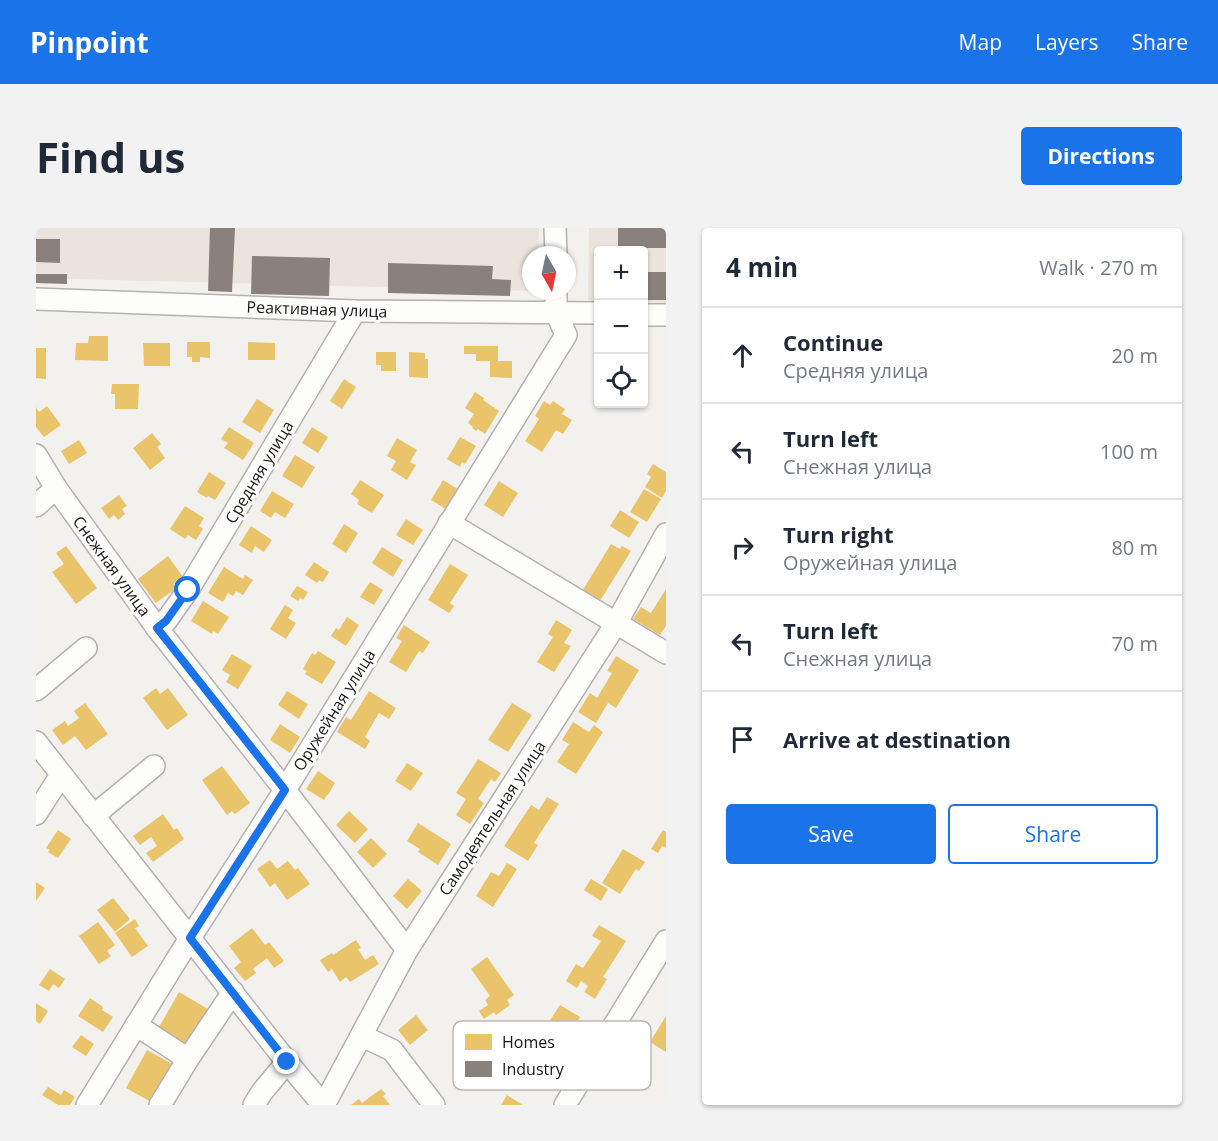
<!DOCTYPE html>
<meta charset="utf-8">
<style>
body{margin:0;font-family:"Open Sans",sans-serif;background:#f2f2f3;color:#1f2937}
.controls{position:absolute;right:18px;top:18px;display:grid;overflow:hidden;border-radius:6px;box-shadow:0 2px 4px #0004}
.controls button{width:54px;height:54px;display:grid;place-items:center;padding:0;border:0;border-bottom:2px solid #e0e1e3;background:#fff;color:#1f2937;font:30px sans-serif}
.compass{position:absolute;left:486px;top:18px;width:54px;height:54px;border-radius:50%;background:#fff;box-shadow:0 2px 4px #0004;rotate:171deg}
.stop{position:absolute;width:18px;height:18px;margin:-14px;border:4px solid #1a73e8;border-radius:50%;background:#fff}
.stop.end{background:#1a73e8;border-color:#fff;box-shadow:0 2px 6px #0008}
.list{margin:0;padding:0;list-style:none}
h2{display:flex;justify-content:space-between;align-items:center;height:78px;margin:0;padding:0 24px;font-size:26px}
h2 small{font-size:20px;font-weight:400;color:#747a83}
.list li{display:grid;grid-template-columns:39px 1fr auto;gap:18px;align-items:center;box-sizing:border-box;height:96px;padding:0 24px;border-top:2px solid #e0e1e3}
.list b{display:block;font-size:22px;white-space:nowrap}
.list p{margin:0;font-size:20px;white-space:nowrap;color:#747a83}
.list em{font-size:20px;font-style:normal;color:#747a83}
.actions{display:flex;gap:12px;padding:18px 24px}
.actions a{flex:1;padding:14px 0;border:2px solid #1a73e8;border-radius:6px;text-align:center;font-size:21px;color:#1a73e8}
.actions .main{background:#1a73e8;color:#fff}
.icon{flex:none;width:33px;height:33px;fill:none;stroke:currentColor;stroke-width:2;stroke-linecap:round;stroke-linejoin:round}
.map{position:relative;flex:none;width:630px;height:877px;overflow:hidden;border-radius:6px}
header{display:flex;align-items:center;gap:36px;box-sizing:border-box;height:84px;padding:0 30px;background:#1a73e8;color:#fff}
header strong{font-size:28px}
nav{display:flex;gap:33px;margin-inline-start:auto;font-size:21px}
.intro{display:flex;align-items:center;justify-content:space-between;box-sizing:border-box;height:144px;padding:0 36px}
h1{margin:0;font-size:42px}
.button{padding:15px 27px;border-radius:6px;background:#1a73e8;color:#fff;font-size:21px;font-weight:700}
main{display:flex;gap:36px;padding:0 36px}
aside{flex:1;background:#fff;border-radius:6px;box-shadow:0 2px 4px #0004}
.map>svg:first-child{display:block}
.built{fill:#eae4dd}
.homes{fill:#e9c46a}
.industry{fill:#8a817c}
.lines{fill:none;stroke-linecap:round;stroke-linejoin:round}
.minor-casing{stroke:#b4b2b0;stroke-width:24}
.minor{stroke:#fdfdfc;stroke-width:21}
.route{stroke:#1a73e8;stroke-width:8}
.labels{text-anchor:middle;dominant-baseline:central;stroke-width:6;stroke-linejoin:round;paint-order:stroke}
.street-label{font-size:16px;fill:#191715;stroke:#fff}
.key{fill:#fff;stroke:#bab9b9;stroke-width:1.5}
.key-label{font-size:16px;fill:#191715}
</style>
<header>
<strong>Pinpoint</strong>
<nav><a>Map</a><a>Layers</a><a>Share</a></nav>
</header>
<div class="intro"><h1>Find us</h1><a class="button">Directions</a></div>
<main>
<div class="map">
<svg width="630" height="877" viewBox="0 0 630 877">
<rect width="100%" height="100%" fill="#f3f1ee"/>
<!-- built -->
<g class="built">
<polygon points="0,0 503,0 502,27 495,27 495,63 0,50"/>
<polygon points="553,0 630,0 630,75 608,74 608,22 562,22 562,73 552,73"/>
</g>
<!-- homes -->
<g class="homes">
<polygon points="53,108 72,108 72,133 39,132 40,115 52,115"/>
<polygon points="151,114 174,114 174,130 164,129 164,134 156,134 156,129 151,129"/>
<polygon points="212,114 239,115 239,132 212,132"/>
<polygon points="107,115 134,115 134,138 108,138"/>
<rect x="558" y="117" width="4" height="19"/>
<polygon points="428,118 462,118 462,133 476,133 476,150 454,149 454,133 440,133 440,126 428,126"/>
<polygon points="0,120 10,120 10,151 0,150"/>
<polygon points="340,124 360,124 360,143 345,143 345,137 340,137"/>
<polygon points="373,124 389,125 389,131 392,131 392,150 373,149"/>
<polygon points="308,151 320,159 306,181 294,173"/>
<polygon points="76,156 103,156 102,181 79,181 79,166 75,166"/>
<polygon points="439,164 448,170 447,172 463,183 449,206 442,201 440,203 436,200 437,199 432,195 438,186 429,180"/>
<polygon points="221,171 238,182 224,205 206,194"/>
<polygon points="508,173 514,177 517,173 529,181 526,186 536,192 527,206 520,202 506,224 489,213 503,191 499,188"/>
<polygon points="11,178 25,197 8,209 0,199 0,179 3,184"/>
<polygon points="193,199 218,215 207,232 188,220 192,215 185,211"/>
<polygon points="276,199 292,209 282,225 266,215"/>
<polygon points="116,205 125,216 121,219 129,230 114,242 97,220"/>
<polygon points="424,209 440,218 429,236 426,234 424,239 411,231"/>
<polygon points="361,210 381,222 374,234 380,237 371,252 355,242 360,233 351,228"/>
<polygon points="43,212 51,225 33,236 25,223"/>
<polygon points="259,227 279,239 266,260 246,248"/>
<polygon points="617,236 630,244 630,263 626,270 609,259 615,249 611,246"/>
<polygon points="173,244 190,255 179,272 172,268 171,270 161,264"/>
<polygon points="324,252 348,267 336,285 321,276 323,272 315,266"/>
<polygon points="407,252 422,261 410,281 395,272"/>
<polygon points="463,253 482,265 467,289 448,277"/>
<polygon points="608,261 625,271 611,294 594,284"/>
<polygon points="236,263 258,276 249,290 239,284 235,290 224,283"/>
<polygon points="83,267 91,278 86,281 89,286 82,292 78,287 73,291 65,280"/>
<polygon points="149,278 168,290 163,298 167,301 160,312 152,307 149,311 134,301"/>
<polygon points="584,282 603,294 593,310 574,298"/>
<polygon points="370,291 387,302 377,317 360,307"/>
<polygon points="308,296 322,305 310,325 296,316"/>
<polygon points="215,298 236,312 228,324 219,318 216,325 203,317"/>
<polygon points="575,316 584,321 586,318 595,323 562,376 545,365"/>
<polygon points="30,318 61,360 40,376 16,344 28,336 20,325"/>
<polygon points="346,319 367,332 357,349 336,335"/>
<polygon points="132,328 147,349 137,356 140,360 120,375 102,351"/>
<polygon points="278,334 293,344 287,354 283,352 281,355 269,347"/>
<polygon points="414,336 432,347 414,375 418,378 413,385 392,372"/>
<polygon points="188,339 207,351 209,347 217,352 207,367 200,363 197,368 192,365 187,374 172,365"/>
<polygon points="334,354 347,362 338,377 324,369"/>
<polygon points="261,358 272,364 267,372 264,370 262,373 254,368"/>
<polygon points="630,361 630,398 624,407 597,391 605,379 615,385"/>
<polygon points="167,373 193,389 182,406 177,403 176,406 155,393"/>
<polygon points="249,377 257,382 252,390 260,395 250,411 234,401"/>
<polygon points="311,389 323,397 310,418 295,408 300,400 303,402"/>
<polygon points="520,392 536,402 528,415 535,418 518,444 501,434 517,409 512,406"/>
<polygon points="368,397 394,414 387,425 383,423 370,444 353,434 366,413 360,410"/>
<polygon points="282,423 300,434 286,456 269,446 271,443 267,441 276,425 279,427"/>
<polygon points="196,426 216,438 202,461 190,454 194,447 186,442"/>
<polygon points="580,428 603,442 580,480 572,475 560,495 542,484 554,465 561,470 576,445 571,443"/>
<polygon points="120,460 124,466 132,460 152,487 131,502 107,470"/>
<polygon points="251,463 272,476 263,491 242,477"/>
<polygon points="333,463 360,480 353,491 343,485 329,509 334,513 329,521 301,504 310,489 315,492"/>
<polygon points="49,475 72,506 50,522 39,508 27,517 16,502 29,493 32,498 43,490 38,483"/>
<polygon points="476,475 496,487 472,524 452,512"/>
<polygon points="537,494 553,504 558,497 567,504 540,546 521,534 533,516 526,512"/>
<polygon points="244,496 264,509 254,525 234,512"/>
<polygon points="442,531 465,545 459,554 455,551 442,571 448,575 434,596 420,587 430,571 420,565"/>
<polygon points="371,535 387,545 375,563 359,553"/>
<polygon points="186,538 214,575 199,586 196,583 191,587 166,552"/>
<polygon points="282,543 299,555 292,567 291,567 288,572 270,561"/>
<polygon points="511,569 523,576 498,615 502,617 492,633 468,618 495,577 503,582"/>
<polygon points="313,583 332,601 319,615 300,597"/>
<polygon points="127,586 138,602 141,600 148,611 117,634 110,625 121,618 115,609 104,617 97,608"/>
<polygon points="382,595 415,616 402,637 382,624 384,621 371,613"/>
<polygon points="22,602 35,611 22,630 12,624 14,622 10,620"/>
<polygon points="627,602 630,604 630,620 626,618 622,625 615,621"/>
<polygon points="335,610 351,626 337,640 321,624"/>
<polygon points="587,621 609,634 603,643 600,641 584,666 566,655"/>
<polygon points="234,632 241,641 252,633 259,642 262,640 274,656 251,672 239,655 234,659 221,641"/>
<polygon points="471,635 481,641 457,679 440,668 455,644 463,648"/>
<polygon points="372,651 386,663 371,681 357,668"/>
<polygon points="555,651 572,661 565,673 548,662"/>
<polygon points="0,654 9,660 0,673"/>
<polygon points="77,670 94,691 79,704 61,682"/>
<polygon points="99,691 103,698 99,700 112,718 96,729 79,705"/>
<polygon points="62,694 79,717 71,723 75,728 63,736 43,708"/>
<polygon points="563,697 590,713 567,749 571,751 559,771 548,764 552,758 545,753 541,760 530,753 540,736 547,740 565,713 556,708"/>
<polygon points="216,700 229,717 233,714 248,733 238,740 231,730 217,741 220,745 209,753 198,740 205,734 193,718"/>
<polygon points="320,712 325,720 322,721 329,732 337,727 343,736 314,754 310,749 304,754 296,741 292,744 284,732 296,725 297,727"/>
<polygon points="451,729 478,767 471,772 474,777 460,787 458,784 448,791 443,783 452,777 449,772 454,768 435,741"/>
<polygon points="14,741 29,751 23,760 17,756 13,763 3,757"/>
<polygon points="143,764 172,781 150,817 122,801"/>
<polygon points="54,770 67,779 66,782 77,789 67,804 42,788"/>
<polygon points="0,775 12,783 4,796 0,793"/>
<polygon points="524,777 544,789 538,799 541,801 526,826 502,811"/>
<polygon points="380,787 392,802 374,817 362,802"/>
<polygon points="630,788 630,824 614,814"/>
<polygon points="45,807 58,816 50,828 36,819"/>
<polygon points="111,822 138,837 117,875 90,860"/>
<polygon points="12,859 25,867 28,862 39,869 34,877 22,877 6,867"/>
<polygon points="345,861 350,866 347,868 354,877 315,877 323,871 326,875"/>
<polygon points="471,867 487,877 465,877"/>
</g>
<!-- industry -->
<g class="industry">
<polygon points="174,0 199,0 196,64 172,63"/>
<rect x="582" y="0" width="48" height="20"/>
<polygon points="0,11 24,11 24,35 0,34"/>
<polygon points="216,28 294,30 293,68 215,66"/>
<polygon points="352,35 457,38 456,51 475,52 474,68 352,65"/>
<rect x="608" y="44" width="22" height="28"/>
<polygon points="0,46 31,46 31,56 0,55"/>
</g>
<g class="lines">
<!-- minor casing -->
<g class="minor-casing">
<g id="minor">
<polyline points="519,0 520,27"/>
<polyline points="0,71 319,83 562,85"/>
<polyline points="608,87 630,87"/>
<polyline points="0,227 20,260"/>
<polyline points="0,278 20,260 121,400 249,562 371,722"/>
<polyline points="413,295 630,425"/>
<polyline points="121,400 130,393 152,362 319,83"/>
<polyline points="0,462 50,420"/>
<polyline points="0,514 251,834 287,877"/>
<polyline points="0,586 25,547"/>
<polyline points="57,588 118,538"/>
<polyline points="100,797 152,831"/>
<polyline points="326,808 356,822 398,877"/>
<polyline points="51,877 154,710 249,562 530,107 520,84 520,63"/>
<polyline points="124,877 152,831 197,764"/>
<polyline points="218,877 226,864 251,834"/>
<polyline points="288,877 371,722 581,394 630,306"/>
<polyline points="529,877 630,713"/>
</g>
</g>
<!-- minor -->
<use href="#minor" class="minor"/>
</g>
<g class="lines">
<!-- route -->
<polyline class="route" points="152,362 130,393 121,400 249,562 154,710 251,834"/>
</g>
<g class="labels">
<!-- street labels -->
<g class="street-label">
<text transform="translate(281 81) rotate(2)">Реактивная улица</text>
<text transform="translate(223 244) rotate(-59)">Средняя улица</text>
<text transform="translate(76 338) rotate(54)">Снежная улица</text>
<text transform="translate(298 482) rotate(-58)">Оружейная улица</text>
<text transform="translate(456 590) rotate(-57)">Самодеятельная улица</text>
</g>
</g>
<!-- legend -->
<rect x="417" y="793" width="198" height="69" rx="9" class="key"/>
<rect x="429" y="806" width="27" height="16" fill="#e9c46a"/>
<rect x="429" y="833" width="27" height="16" fill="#8a817c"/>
<g class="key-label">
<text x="466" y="820">Homes</text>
<text x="466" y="847">Industry</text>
</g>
</svg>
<div class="controls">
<button>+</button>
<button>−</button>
<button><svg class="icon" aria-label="locate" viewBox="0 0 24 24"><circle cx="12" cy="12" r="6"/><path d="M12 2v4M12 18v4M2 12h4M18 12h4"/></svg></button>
</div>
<svg class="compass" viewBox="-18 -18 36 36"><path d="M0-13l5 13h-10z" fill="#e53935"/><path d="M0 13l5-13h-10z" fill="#747a83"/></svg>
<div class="stop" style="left:152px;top:362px"></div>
<div class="stop end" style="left:251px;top:834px"></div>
</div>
<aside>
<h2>4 min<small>Walk · 270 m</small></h2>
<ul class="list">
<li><svg class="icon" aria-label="ahead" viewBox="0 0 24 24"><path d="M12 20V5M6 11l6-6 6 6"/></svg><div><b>Continue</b><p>Средняя улица</p></div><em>20 m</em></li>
<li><svg class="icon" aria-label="left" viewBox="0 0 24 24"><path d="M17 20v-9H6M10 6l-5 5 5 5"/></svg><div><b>Turn left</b><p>Снежная улица</p></div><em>100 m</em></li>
<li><svg class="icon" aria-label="right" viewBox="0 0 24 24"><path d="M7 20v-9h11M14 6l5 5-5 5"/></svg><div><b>Turn right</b><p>Оружейная улица</p></div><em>80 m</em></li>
<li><svg class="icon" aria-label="left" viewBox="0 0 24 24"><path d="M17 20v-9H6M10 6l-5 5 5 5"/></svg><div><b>Turn left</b><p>Снежная улица</p></div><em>70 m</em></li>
<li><svg class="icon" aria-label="arrive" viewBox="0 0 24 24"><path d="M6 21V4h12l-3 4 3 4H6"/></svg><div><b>Arrive at destination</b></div></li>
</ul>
<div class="actions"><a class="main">Save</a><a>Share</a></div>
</aside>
</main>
